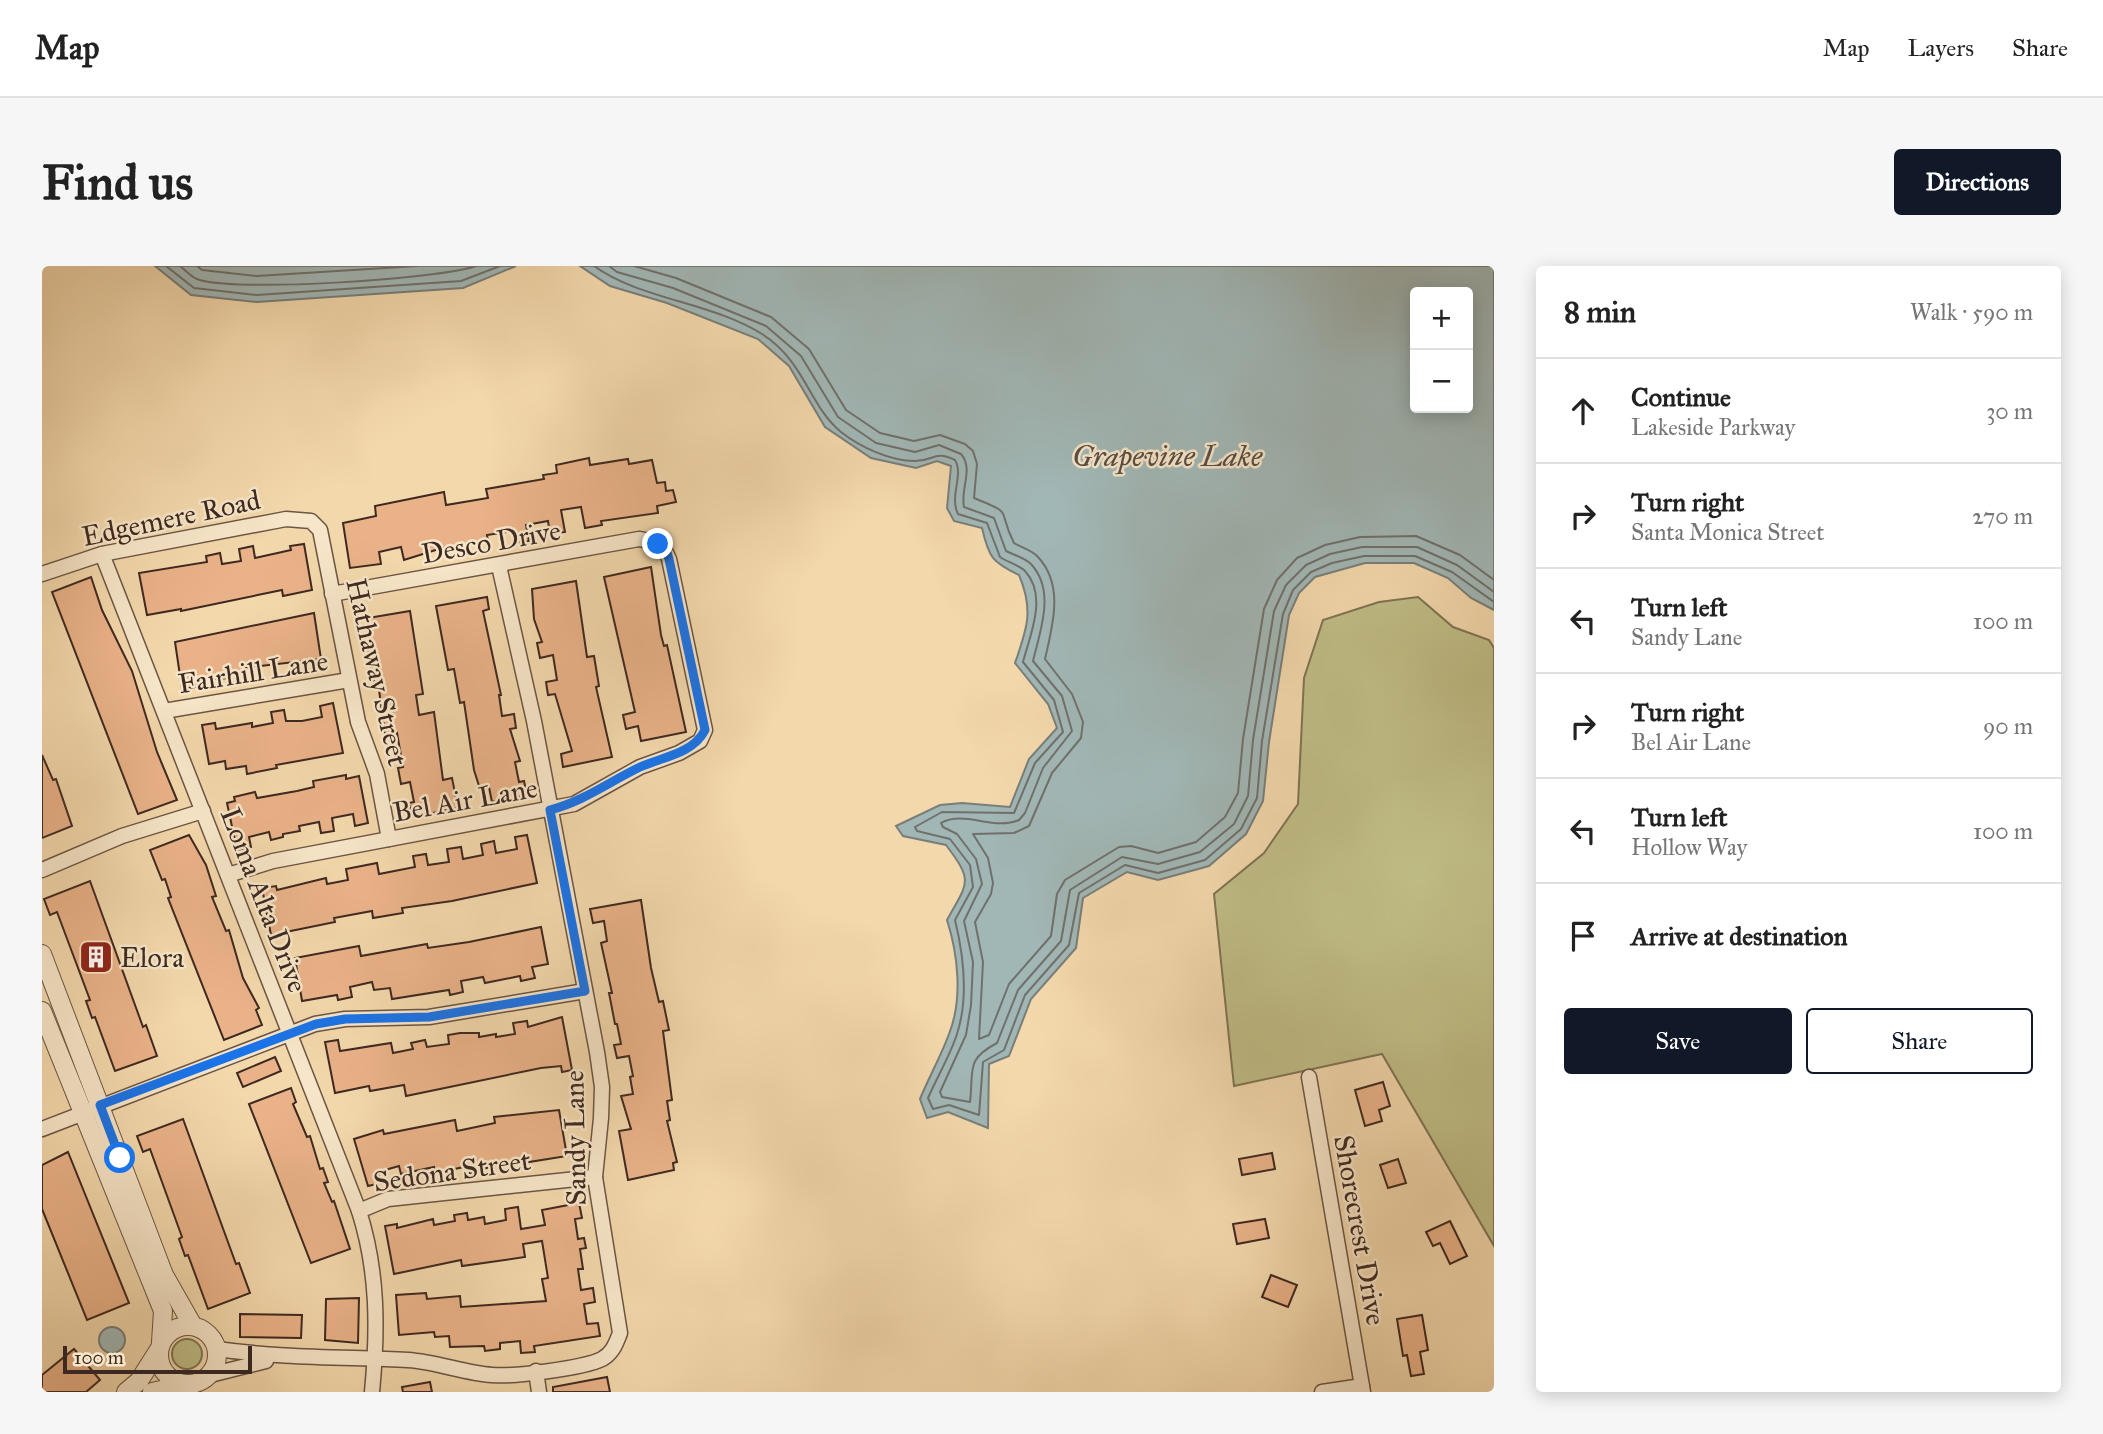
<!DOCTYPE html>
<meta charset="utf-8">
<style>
body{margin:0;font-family:"IM FELL Great Primer",serif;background:#f6f6f6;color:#222}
.controls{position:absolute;right:21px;top:21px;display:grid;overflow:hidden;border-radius:7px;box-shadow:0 4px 18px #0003}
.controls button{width:63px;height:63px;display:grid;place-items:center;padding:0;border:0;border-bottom:2px solid #e0e0e0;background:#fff;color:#222;font:35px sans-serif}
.scale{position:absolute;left:21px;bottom:18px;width:189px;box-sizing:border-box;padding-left:7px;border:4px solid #3e2921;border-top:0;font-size:19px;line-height:24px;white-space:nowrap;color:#3e2921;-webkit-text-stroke:5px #f7e6c9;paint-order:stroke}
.stop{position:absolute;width:21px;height:21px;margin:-16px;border:5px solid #1a73e8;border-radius:50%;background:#fff}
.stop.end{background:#1a73e8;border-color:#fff;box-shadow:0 2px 7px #0008}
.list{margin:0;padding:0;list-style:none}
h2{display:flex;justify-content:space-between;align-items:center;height:91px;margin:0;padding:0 28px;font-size:30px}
h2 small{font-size:23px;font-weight:400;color:#767676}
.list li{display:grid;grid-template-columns:46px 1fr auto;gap:21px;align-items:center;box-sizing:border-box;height:105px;padding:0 28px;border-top:2px solid #e0e0e0}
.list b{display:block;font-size:26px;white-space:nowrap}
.list p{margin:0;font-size:23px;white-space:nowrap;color:#767676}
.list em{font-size:23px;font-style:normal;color:#767676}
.actions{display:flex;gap:14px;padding:21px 28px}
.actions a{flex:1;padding:16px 0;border:2px solid #111827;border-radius:7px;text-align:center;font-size:24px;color:#111827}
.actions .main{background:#111827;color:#fff}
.icon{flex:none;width:38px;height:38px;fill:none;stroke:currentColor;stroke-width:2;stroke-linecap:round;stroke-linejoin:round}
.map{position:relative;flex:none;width:1452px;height:1126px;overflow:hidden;border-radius:7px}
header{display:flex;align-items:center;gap:42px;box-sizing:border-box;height:98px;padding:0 35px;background:#fff;border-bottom:2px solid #e0e0e0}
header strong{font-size:33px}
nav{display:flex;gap:38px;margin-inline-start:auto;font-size:24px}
.intro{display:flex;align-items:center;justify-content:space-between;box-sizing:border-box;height:168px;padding:0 42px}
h1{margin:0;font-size:49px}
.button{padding:18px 32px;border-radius:7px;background:#111827;color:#fff;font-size:24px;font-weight:700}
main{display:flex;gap:42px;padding:0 42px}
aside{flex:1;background:#fff;border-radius:7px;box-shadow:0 4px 18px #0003}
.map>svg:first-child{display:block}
.green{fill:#c0bd86;stroke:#7f7354;stroke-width:2}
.water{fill:#a1b7b6;stroke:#797e7a;stroke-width:2;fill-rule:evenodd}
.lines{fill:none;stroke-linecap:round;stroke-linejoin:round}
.shore{stroke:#70706c;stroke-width:2}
.building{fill:#eab288;stroke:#3e2921;stroke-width:2}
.minor-casing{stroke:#6b5544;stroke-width:17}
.tertiary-casing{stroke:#6b5544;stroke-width:20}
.minor{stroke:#f7e6c9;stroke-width:14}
.tertiary{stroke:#f7e6c9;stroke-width:18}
.route{stroke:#1a73e8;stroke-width:9}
.labels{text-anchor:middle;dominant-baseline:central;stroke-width:5;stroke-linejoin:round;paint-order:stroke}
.street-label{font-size:28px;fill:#3e2921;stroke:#f7e6c9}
.poi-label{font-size:28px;fill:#3e2921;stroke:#f7e6c9;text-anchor:start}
.water-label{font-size:30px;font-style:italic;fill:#574c46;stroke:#f7e6c9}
</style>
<header>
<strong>Map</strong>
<nav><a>Map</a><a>Layers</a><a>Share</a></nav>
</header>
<div class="intro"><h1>Find us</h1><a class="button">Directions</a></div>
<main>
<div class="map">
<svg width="1452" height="1126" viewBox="0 0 1452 1126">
<rect width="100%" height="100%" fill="#f3d8ac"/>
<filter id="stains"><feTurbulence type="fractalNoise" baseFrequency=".00286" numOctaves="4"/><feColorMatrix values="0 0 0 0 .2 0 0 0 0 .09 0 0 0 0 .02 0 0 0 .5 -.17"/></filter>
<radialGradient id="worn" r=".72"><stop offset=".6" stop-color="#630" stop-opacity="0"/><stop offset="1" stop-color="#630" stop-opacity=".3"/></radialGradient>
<!-- green -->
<g class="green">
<polygon points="1376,331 1411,361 1447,374 1452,382 1452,980 1340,788 1192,820 1172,628 1222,587 1256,538 1262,412 1281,354 1337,336"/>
<circle cx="145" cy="1088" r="15"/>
</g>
<!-- water -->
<g class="water">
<polygon points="113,0 474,0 421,22 215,36 149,29"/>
<path d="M538,0H1452V344L1429,332L1406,312L1372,297H1323L1273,311L1257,327L1247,349L1227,476L1221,535L1204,568L1167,600L1116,614L1085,606L1041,632L1034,682L989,733L967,790L947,798L946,862L906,846L885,852L878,833C887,811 899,790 907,768C921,733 916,688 905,654C926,616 932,616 904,579L861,570L854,560L898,539L920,537L968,541L987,493L1015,462L1006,438L973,397C985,363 992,344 977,309C950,296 947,292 940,262L912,255L905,242L909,200L895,195L874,202L829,192L783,161L747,100L716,73L625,37L568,20ZM1373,26H1426V142H1373Z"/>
<circle cx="70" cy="1074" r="13"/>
</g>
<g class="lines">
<!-- shore -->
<g class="shore">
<polyline points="124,0 152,22 215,29 419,15 458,0"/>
<path d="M138,0C143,4 149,11 155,13C189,27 398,13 434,0"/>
<polyline points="155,0 160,4 215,10 375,0"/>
<path d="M552,0C597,33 672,37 720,68C763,95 767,140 799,166C818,181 848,195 873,195C892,195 892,184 913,194C922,209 907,230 916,248L945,257L958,291C965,296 977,299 983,305C1006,330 988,369 981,396L1012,434L1021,466L993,497L972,547L900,546L873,561L875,565L908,573L928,599L931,621L913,654C922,691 927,731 915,768C908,790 895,811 886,832L891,843L907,839L937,849L941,796L962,784L983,729L1027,679L1037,627L1083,599L1116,607L1163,594L1199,563L1215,532L1220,475L1241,348L1251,324L1269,306L1290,297L1322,290H1373L1410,306L1452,336"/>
<path d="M567,0L575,6L631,22L724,60L759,90L796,151L834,177L873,186L897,179L919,188C932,203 918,223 922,241L952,252L964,285C972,289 983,292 989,298C1014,325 998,365 991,395L1020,430L1030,465L1001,502L983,547L977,554C952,565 922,544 899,557L901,561L915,568L934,593L940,618L922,655L931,696L929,739L924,769L898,826L900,831L928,836C932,803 923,794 955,777L976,724L1019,675L1028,624L1080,591L1116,598L1158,586L1192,558L1206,530L1211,474L1232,345L1244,319L1264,299L1288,288L1320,281H1375L1415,299L1452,326"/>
<path d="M592,0L634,12L729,51L767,83L804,144L838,167L872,175L898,169L923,178L931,185L935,198L932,232C974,249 954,242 972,277C980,282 990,284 996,291C1023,320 1010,361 1003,393L1030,428L1041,456L1039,472L1010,507L987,560L972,567L931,568L946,592L951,617L949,628L933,656L941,696L937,773L947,769L967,718L1009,670L1015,628L1023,614L1077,581L1089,580L1116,587L1154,576L1183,551L1196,527L1201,473L1222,343L1235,314L1255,292L1283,279L1318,271L1374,270L1418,289L1452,314"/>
</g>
</g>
<!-- building -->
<g class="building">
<polygon points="547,192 548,199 586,193 587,198 610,194 615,217 623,216 624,225 631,224 634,236 615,240 616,247 559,255 560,259 543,262 539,241 519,244 523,266 508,268 506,255 484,259 487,275 473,277 471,265 445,269 446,275 400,282 362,294 359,281 337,286 339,298 308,302 301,257 334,250 333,240 402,226 404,239 446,232 444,223 502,213 501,209 515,207 514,199"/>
<polygon points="262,278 270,324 241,330 240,324 139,345 139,343 105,349 97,307 165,296 164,290 178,287 180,298 199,295 197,283 211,280 213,292 249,284 248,280"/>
<polygon points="609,301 619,369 622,380 625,379 644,466 599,475 596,460 584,463 581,449 593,446 562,311"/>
<polygon points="49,311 60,344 90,405 115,486 135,534 96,548 10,326"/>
<polygon points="534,315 545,391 552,390 557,420 554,421 570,491 521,501 519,488 530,485 513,428 506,429 504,416 515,414 511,389 498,392 495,377 500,376 492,353 490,323"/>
<polygon points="445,331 447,343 441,345 459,429 457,429 460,450 472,448 474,462 468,463 478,495 473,496 477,516 482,515 485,529 450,536 447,521 438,523 432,504 422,436 418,437 412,403 406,404 394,340"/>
<polygon points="368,345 381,428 374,429 377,449 392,446 401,514 410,512 416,542 370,551 367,537 372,536 368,516 359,518 356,502 361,501 355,467 343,469 336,416 332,417 326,382 320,383 318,370 329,369 326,352"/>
<polygon points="272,347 279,393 202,402 203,405 187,408 188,412 153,414 154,421 140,423 133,376"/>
<polygon points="291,437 301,487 234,499 235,502 205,508 204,500 184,503 183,495 167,498 160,459 173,457 174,463 210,457 210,461 231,457 229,446 242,444 244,455 260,455 280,451 278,440"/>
<polygon points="0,489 11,514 14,513 30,560 0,572"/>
<polygon points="304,509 304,513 317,510 326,557 313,560 311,548 290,552 292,565 279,567 277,556 257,560 258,565 241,568 241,571 229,574 227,566 207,571 209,581 195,584 185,537 193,535 192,531 213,526 215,532 255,525 272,521 271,515"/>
<polygon points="147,569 164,599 174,630 170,631 184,665 187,664 201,712 217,742 214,744 220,759 182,774 126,632 129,631 123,613 120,614 108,584"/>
<polygon points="485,569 495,617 410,635 360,642 361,647 331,652 330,645 292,652 293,656 229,669 220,622 234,620 235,624 284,612 285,618 306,614 304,603 335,597 337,608 373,601 371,590 384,588 386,599 407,596 405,583 419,581 421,593 441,589 439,578 452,575 454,587 475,583 473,571"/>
<polygon points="48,615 101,761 104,759 115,790 73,805 53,751 50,752 44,735 48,734 15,646 8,649 2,633"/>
<polygon points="599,634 609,702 617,736 621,735 627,764 621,765 630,834 625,835 628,854 625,855 635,896 631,897 632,904 586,914 577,865 589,863 579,830 591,828 588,811 591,810 587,790 575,792 572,779 579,778 575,758 573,758 567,727 570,727 559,677 565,675 562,655 551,657 548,643"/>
<polygon points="499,661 506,698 490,701 493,712 479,715 478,710 443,717 441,711 419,715 421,726 408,729 407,724 350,733 348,722 332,724 330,716 308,721 310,731 296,734 295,729 260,735 253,692 317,680 319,690 385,678 386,682 427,676"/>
<polygon points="520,751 530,804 520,806 519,800 499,802 364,830 362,819 328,825 327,820 293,827 283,776 296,774 298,785 349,777 351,787 371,783 369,777 383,774 385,781 407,778 406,769 418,767 437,767 437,771 454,768 454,771 473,768 471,757 485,755 486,761"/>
<polygon points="233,791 239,805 201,821 195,807"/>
<polygon points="1341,816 1348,840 1337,844 1340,855 1323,860 1313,824"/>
<polygon points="249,822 254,836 251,838 265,871 268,870 278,903 281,902 286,916 282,917 290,936 292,935 308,983 269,997 207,838"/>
<polygon points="517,844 525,890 462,900 461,897 428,907 427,900 393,907 392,901 359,908 357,900 336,906 339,917 326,920 312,873 341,864 342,868 413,854 415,865 453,857 452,851"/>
<polygon points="141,853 194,998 197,997 208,1027 166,1043 146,989 143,990 137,973 140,971 108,883 101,886 95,870"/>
<polygon points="26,886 87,1037 45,1054 0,943 0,899"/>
<polygon points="1230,887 1233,903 1200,909 1197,893"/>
<polygon points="1356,893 1364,917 1346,922 1338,899"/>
<polygon points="537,937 540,952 533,953 536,973 542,972 544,982 538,983 541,1003 536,1003 539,1024 551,1022 553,1036 542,1038 545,1058 556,1057 558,1070 492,1080 493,1086 479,1087 478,1075 458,1077 458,1083 443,1085 442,1080 408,1081 407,1070 393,1071 392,1066 357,1069 354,1029 384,1027 385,1033 418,1030 419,1041 504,1035 500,1013 506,1012 500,975 481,978 483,991 420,1000 419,994 352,1008 343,960 355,958 355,962 391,953 392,959 413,955 412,949 425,947 426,954 442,951 443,958 464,954 463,943 476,941 479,963 503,959 500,944"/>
<polygon points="1223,953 1227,972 1195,978 1191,958"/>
<polygon points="1408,955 1425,990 1408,998 1398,977 1391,980 1384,966"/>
<polygon points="1229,1009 1255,1019 1246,1041 1220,1031"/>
<polygon points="317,1032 316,1077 283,1074 284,1033"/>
<polygon points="198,1048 260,1049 259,1072 198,1071"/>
<polygon points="1380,1049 1386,1084 1378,1086 1382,1108 1369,1110 1365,1089 1361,1090 1355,1053"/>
<polygon points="32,1083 58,1114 44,1126 0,1126 0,1109"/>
<polygon points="565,1111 568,1126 511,1126 511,1121"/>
<polygon points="388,1116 390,1126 361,1126 360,1121"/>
</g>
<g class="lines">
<!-- minor casing -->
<g class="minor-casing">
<g id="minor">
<path d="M60,288L317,945C336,1005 336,1063 330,1126"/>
<polyline points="0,308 60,288 244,253 269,255 278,264 316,456 335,508 347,573"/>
<polyline points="122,445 307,414"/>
<polyline points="0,604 80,570 161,545"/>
<path d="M186,609L231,595L532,538L598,501L637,487L658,475L663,464L627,293C622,279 611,275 597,273L290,328"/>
<polyline points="1267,811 1321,1126"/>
<polyline points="0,863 273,758 303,753 387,751 543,725"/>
<polyline points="317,945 346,933 553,911"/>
<path d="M175,1083C238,1092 302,1091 366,1094C395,1096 422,1107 450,1109C472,1111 542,1102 560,1093C571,1087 574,1077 578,1067L553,911L559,852L560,821L555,786L492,455L457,300"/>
<polyline points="494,1105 497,1126"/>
<polyline points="168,1109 224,1095"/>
<polyline points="1280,1126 1320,1120"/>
</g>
</g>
<!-- tertiary casing -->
<g class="tertiary-casing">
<g id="tertiary">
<polyline points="0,688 122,1009 151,1060"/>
<polyline points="0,745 121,1045 119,1076"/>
<circle cx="146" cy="1089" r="29"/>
<polyline points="84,1126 97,1115 116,1085"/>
<polyline points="110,1126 142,1119"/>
</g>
</g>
<!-- minor -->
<use href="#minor" class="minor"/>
<!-- tertiary -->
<use href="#tertiary" class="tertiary"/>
</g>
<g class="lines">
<!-- route -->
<path class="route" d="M78,892L58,839L274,758L303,753L387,751L543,725L508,544C542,535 567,516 598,501C620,491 651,488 663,464L627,293L624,284L616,278"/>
</g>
<!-- icons -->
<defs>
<g id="building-square" transform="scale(1.75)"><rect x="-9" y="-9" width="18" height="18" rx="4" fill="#8f2418" stroke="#f7e6c9"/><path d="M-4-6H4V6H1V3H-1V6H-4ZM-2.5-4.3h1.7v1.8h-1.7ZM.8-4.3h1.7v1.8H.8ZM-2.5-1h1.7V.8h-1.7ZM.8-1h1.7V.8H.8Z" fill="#fff"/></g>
</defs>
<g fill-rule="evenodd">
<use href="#building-square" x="54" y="691"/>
</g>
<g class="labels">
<!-- street labels -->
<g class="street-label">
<text transform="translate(129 252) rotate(-12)">Edgemere Road</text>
<text transform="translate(449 276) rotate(-10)">Desco Drive</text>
<text transform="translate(211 406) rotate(-9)">Fairhill Lane</text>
<text transform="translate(335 406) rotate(77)">Hathaway Street</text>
<text transform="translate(423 534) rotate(-10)">Bel Air Lane</text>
<text transform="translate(222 634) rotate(69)">Loma Alta Drive</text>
<text transform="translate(533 872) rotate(-91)">Sandy Lane</text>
<text transform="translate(410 905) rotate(-8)">Sedona Street</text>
<text transform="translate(1318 964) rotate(80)">Shorecrest Drive</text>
</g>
<!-- poi labels -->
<g class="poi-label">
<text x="78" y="691">Elora</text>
</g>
<!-- water labels -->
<g class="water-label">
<text x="1125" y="190">Grapevine Lake</text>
</g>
</g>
<rect width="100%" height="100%" filter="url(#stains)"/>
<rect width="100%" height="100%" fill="url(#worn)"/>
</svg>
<div class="controls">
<button>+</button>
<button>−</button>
</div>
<div class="scale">100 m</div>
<div class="stop" style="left:78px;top:892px"></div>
<div class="stop end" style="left:616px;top:278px"></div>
</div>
<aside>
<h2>8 min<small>Walk · 590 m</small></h2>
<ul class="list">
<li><svg class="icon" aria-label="ahead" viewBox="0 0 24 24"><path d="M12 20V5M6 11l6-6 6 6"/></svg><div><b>Continue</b><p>Lakeside Parkway</p></div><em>30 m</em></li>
<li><svg class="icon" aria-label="right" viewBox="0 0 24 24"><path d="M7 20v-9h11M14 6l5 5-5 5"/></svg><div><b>Turn right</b><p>Santa Monica Street</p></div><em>270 m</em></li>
<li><svg class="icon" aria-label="left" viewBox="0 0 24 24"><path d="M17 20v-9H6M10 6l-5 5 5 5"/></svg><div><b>Turn left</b><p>Sandy Lane</p></div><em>100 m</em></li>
<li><svg class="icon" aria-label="right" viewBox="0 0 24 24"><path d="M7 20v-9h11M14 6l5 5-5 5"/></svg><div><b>Turn right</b><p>Bel Air Lane</p></div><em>90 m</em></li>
<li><svg class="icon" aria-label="left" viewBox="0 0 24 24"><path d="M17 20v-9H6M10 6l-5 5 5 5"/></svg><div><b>Turn left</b><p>Hollow Way</p></div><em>100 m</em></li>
<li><svg class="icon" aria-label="arrive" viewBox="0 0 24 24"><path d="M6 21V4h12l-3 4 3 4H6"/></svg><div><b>Arrive at destination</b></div></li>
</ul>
<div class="actions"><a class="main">Save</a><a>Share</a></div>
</aside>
</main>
